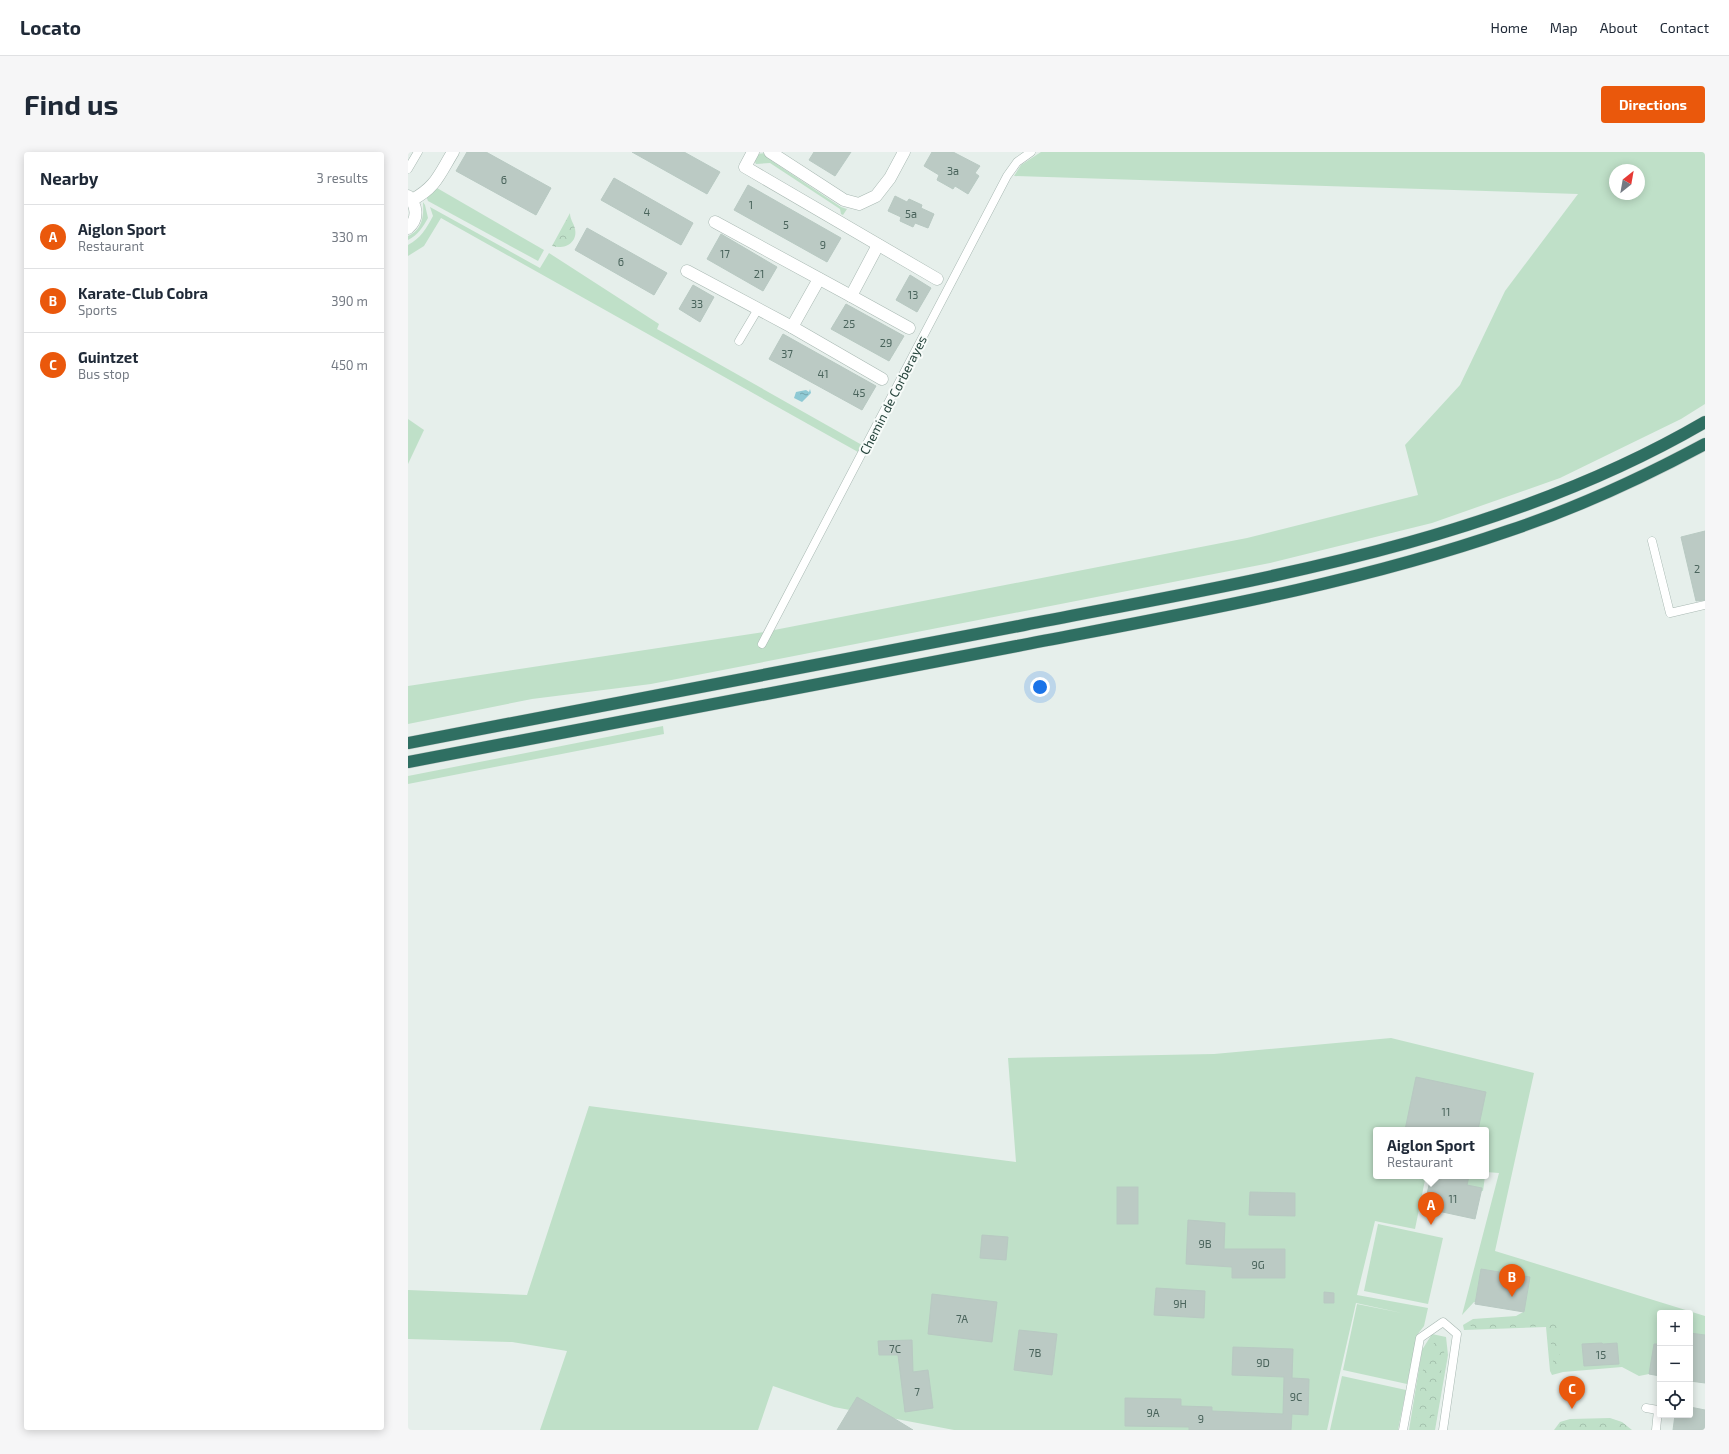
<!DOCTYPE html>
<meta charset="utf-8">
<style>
body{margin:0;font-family:"Exo 2",sans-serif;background:#f6f6f7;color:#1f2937}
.controls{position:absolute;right:12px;bottom:12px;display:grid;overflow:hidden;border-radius:4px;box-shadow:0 2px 10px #0003}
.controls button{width:36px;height:36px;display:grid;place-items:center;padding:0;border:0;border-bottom:1px solid #e0e1e3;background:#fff;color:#1f2937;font:20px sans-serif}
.compass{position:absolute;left:1201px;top:12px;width:36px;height:36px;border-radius:50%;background:#fff;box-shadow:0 2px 10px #0003;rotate:31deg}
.you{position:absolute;left:632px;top:535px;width:14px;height:14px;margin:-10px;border:3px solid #fff;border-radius:50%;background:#1a73e8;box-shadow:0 0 0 6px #1a73e833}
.badge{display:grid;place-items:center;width:26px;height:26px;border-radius:50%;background:#ea580c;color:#fff;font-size:13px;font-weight:700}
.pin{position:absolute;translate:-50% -33px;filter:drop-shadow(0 1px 2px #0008)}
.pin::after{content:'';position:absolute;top:21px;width:14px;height:12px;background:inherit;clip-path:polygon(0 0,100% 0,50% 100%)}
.popup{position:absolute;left:965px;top:975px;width:116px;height:52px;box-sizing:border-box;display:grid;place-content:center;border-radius:4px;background:#fff;filter:drop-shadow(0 1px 3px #0005);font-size:13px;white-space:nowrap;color:#747a83}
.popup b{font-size:15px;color:#1f2937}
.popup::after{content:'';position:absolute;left:50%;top:100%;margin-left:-8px;border:8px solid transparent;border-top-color:#fff}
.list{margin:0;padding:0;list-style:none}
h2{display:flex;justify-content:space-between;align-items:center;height:52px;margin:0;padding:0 16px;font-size:17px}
h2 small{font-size:13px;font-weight:400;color:#747a83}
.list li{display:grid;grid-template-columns:26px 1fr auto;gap:12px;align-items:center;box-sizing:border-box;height:64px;padding:0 16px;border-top:1px solid #e0e1e3}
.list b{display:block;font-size:15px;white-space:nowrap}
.list p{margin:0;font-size:13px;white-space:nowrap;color:#747a83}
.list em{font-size:13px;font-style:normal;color:#747a83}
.icon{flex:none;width:22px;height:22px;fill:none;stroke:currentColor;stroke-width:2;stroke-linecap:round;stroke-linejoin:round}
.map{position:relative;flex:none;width:1297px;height:1278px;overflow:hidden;border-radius:4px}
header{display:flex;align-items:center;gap:24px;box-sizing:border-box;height:56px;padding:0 20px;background:#fff;border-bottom:1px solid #e0e1e3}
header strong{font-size:19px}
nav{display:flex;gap:22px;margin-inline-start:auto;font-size:14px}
.intro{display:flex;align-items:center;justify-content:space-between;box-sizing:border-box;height:96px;padding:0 24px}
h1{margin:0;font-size:28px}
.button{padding:10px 18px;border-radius:4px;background:#ea580c;color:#fff;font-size:14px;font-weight:700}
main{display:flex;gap:24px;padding:0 24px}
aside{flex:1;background:#fff;border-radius:4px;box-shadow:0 2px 10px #0003}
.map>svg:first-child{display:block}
.grass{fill:#bfe0c8;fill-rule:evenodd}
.forest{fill:url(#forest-crowns)}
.water{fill:url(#water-ripples)}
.building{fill:#bbcac4;stroke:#b8c9c2}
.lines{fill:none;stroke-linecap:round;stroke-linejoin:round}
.lane-casing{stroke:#a8b8b2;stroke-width:9}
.street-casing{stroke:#a8b8b2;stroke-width:13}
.highway-casing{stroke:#c2cac8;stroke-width:13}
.lane{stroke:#fff;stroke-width:8}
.street{stroke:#fff;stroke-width:12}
.highway{stroke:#2f6f62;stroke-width:12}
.labels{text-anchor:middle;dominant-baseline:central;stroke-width:4;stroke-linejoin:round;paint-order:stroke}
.number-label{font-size:11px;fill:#4a645c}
.street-label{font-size:13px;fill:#24423a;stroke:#f7fbf9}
</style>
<header>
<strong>Locato</strong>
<nav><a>Home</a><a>Map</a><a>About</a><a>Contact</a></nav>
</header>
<div class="intro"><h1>Find us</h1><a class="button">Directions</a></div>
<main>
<aside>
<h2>Nearby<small>3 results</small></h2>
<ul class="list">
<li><span class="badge">A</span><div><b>Aiglon Sport</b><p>Restaurant</p></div><em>330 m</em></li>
<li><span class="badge">B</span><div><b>Karate-Club Cobra</b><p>Sports</p></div><em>390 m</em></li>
<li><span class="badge">C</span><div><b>Guintzet</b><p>Bus stop</p></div><em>450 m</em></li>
</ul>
</aside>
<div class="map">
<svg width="1297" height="1278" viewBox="0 0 1297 1278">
<defs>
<pattern id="forest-crowns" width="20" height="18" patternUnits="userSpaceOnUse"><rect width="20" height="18" fill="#bfe0c8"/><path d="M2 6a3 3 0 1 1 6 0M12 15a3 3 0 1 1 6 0" fill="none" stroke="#a4c1ad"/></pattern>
<pattern id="water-ripples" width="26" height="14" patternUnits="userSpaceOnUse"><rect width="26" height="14" fill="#8ec9d4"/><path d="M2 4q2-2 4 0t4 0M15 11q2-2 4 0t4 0" fill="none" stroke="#74a5ad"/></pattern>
</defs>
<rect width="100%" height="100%" fill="#e6efeb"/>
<!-- grass -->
<g class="grass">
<path d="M633,0H1297V252L1273,267L1152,326L1024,371L862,411L243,532L124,547L0,572V534L356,480L839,386L1010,343L997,293L1052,233L1097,139L1170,42L606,24L613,13ZM1207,18H1231V42H1207Z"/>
<polygon points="357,1 363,4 364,9 433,55 439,57 435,63 433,62 432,57 362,11 348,12 346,8 349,2"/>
<polygon points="29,36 136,98 130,109 20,49 18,44"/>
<path d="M15,50L17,53L20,66C15,75 10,83 0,88V84C14,78 16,65 15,50Z"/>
<path d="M22,55L132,116L141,101L251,172L249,177L454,293L450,300L33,66L16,94L0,104V93C13,86 18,77 25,64Z"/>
<polygon points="0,267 16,278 0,312"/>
<polygon points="255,574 256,582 0,632 0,624"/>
<polygon points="983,886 1126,921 1087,1099 1297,1164 1297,1231 1282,1229 1282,1161 1252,1161 1252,1224 1241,1222 1231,1224 1214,1215 1155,1220 1144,1223 1142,1219 1138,1175 1056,1178 1055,1173 1065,1167 1108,1164 1117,1159 1066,1150 1054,1163 1091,1021 1078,1020 1078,978 968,978 968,1024 1077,1024 1075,1039 1017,1028 1007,1077 967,1069 949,1143 1020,1156 1016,1174 1009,1183 999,1232 935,1218 949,1152 994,1161 948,1151 919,1278 546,1278 426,1255 365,1234 350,1278 132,1278 159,1199 104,1190 0,1187 0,1138 119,1143 181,954 608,1010 600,906 806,902"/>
<polygon points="970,1072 1035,1086 1020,1152 956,1139"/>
<polygon points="1024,1182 1038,1185 1040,1203 1027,1278 1001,1278 1014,1198"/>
<polygon points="934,1224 998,1238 990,1278 922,1278"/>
</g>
<!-- forest -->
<g class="forest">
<path d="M162,61C162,68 166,71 167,77C170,91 156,98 144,94Z"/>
<polygon points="1143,1167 1149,1171 1153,1215 1149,1220 1146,1217 1141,1174 1066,1176 1061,1173 1066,1170"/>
<polygon points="1033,1189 1037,1195 1024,1278 1007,1278 1016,1210 1026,1191"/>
<polygon points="1202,1266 1214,1270 1224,1278 1146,1278 1152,1270 1162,1267"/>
</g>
<!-- water -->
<polygon class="water" points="402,237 403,241 394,250 386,246 388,240 398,238 401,240"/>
<!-- building -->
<g class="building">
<polygon points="59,0 78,0 143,36 128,63 48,19"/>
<polygon points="224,0 276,0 312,20 299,42"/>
<polygon points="406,0 443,0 427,24 401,8"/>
<polygon points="524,0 545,0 572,14 567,21 571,24 560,42 547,34 545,37 529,28 531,23 516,14"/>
<polygon points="206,26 285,71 273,93 193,48"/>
<polygon points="340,33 433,86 419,110 326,58"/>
<polygon points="487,44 499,50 501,47 514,53 513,56 526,62 520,76 507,71 505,75 492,69 493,65 480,59"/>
<polygon points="179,76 259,121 246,143 167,98"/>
<polygon points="313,82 369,115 355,139 299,107"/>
<polygon points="502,123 523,136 509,160 488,148"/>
<polygon points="285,133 306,145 292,170 271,157"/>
<polygon points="438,152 496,184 481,209 423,177"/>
<polygon points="375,182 468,234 454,258 361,207"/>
<polygon points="1297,379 1297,448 1288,449 1273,385"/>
<polygon points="1008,925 1078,940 1070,978 997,978"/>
<polygon points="1023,1024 1061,1024 1059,1033 1074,1036 1067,1067 1016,1056"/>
<rect x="709" y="1035" width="21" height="37"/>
<polygon points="842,1040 887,1041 887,1064 841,1063"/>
<polygon points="780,1068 817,1071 816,1097 877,1097 877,1126 824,1126 824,1115 778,1112"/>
<polygon points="574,1083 600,1085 598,1108 572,1106"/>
<polygon points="1073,1117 1122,1125 1116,1160 1067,1152"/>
<polygon points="748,1136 797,1139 796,1166 746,1163"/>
<polygon points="916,1140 926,1141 926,1151 916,1151"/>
<polygon points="524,1142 589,1150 584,1190 520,1182"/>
<polygon points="611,1178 649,1182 644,1223 606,1218"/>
<polygon points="1282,1181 1297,1183 1297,1231 1282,1229"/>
<polygon points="504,1188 505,1220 520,1218 525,1256 497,1260 490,1203 471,1203 470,1189"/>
<polygon points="1194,1191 1195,1192 1209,1191 1211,1212 1176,1214 1174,1192"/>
<polygon points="1246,1192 1252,1192 1252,1224 1241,1222"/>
<polygon points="825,1195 885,1197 884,1226 901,1227 900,1263 884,1262 883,1278 781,1278 781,1275 717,1274 717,1246 773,1247 773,1254 804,1255 804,1259 875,1262 876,1225 824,1223"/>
<polygon points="449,1245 487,1267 505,1278 429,1278"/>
<polygon points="1282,1255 1297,1258 1297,1278 1265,1278 1267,1263 1282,1263"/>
</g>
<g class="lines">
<!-- lane casing -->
<g class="lane-casing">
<g id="lane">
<polyline points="0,17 10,0"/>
<polyline points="331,189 350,157"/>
<polyline points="1244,389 1262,461 1297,453"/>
<polyline points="354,492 599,24 609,10 623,0"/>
<polyline points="1238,1256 1250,1258 1248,1278"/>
<polyline points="995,1278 1012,1186 1035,1170 1049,1182 1035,1278"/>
</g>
</g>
<!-- street casing -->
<g class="street-casing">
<g id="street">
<polyline points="345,0 337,15 529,127"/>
<polyline points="362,0 436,48 451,52 468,44 482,26 496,0"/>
<path d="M0,44C9,53 11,67 0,76"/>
<path d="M4,48C28,35 31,23 45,0"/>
<polyline points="307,70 443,144"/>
<polyline points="470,93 443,144 501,176"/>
<polyline points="279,119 384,175"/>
<polyline points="411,127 384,175 474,227"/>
</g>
</g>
<!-- highway casing -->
<g class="highway-casing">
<g id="highway">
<path d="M0,591C205,553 410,512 616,473C847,428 1090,391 1297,270"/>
<path d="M0,610C203,573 406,532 609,494C774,462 941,434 1100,379C1169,356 1234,326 1297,292"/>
</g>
</g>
<!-- lane -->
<use href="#lane" class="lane"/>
<!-- street -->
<use href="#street" class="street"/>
<!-- highway -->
<use href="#highway" class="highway"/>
</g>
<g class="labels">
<!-- number labels -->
<g class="number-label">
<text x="545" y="18">3a</text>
<text x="96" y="27">6</text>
<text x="343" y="52">1</text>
<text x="239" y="59">4</text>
<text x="503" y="61">5a</text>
<text x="378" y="72">5</text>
<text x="415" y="92">9</text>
<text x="317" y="101">17</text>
<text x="213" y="109">6</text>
<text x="351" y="121">21</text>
<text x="505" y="142">13</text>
<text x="289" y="151">33</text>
<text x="441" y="171">25</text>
<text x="478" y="190">29</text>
<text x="379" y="201">37</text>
<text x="415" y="221">41</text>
<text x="451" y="240">45</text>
<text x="1289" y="416">2</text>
<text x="1038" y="959">11</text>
<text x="1045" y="1046">11</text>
<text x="797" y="1091">9B</text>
<text x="850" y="1112">9G</text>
<text x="772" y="1151">9H</text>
<text x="554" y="1166">7A</text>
<text x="487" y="1196">7C</text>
<text x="627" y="1200">7B</text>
<text x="1193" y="1202">15</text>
<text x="855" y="1210">9D</text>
<text x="509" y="1239">7</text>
<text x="888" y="1244">9C</text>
<text x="745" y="1260">9A</text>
<text x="793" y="1266">9</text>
</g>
<!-- street labels -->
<g class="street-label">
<text transform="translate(485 243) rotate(-63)">Chemin de Corberayes</text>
</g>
</g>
</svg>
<div class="controls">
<button>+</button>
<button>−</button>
<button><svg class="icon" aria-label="locate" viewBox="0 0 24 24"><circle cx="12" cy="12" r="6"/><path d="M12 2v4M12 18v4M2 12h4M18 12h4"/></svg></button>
</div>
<svg class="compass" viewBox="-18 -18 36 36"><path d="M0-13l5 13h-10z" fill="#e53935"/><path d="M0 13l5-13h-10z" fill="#747a83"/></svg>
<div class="you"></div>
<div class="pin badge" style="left:1023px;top:1073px">A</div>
<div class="popup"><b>Aiglon Sport</b>Restaurant</div>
<div class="pin badge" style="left:1104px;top:1145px">B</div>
<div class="pin badge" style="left:1164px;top:1257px">C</div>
</div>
</main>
